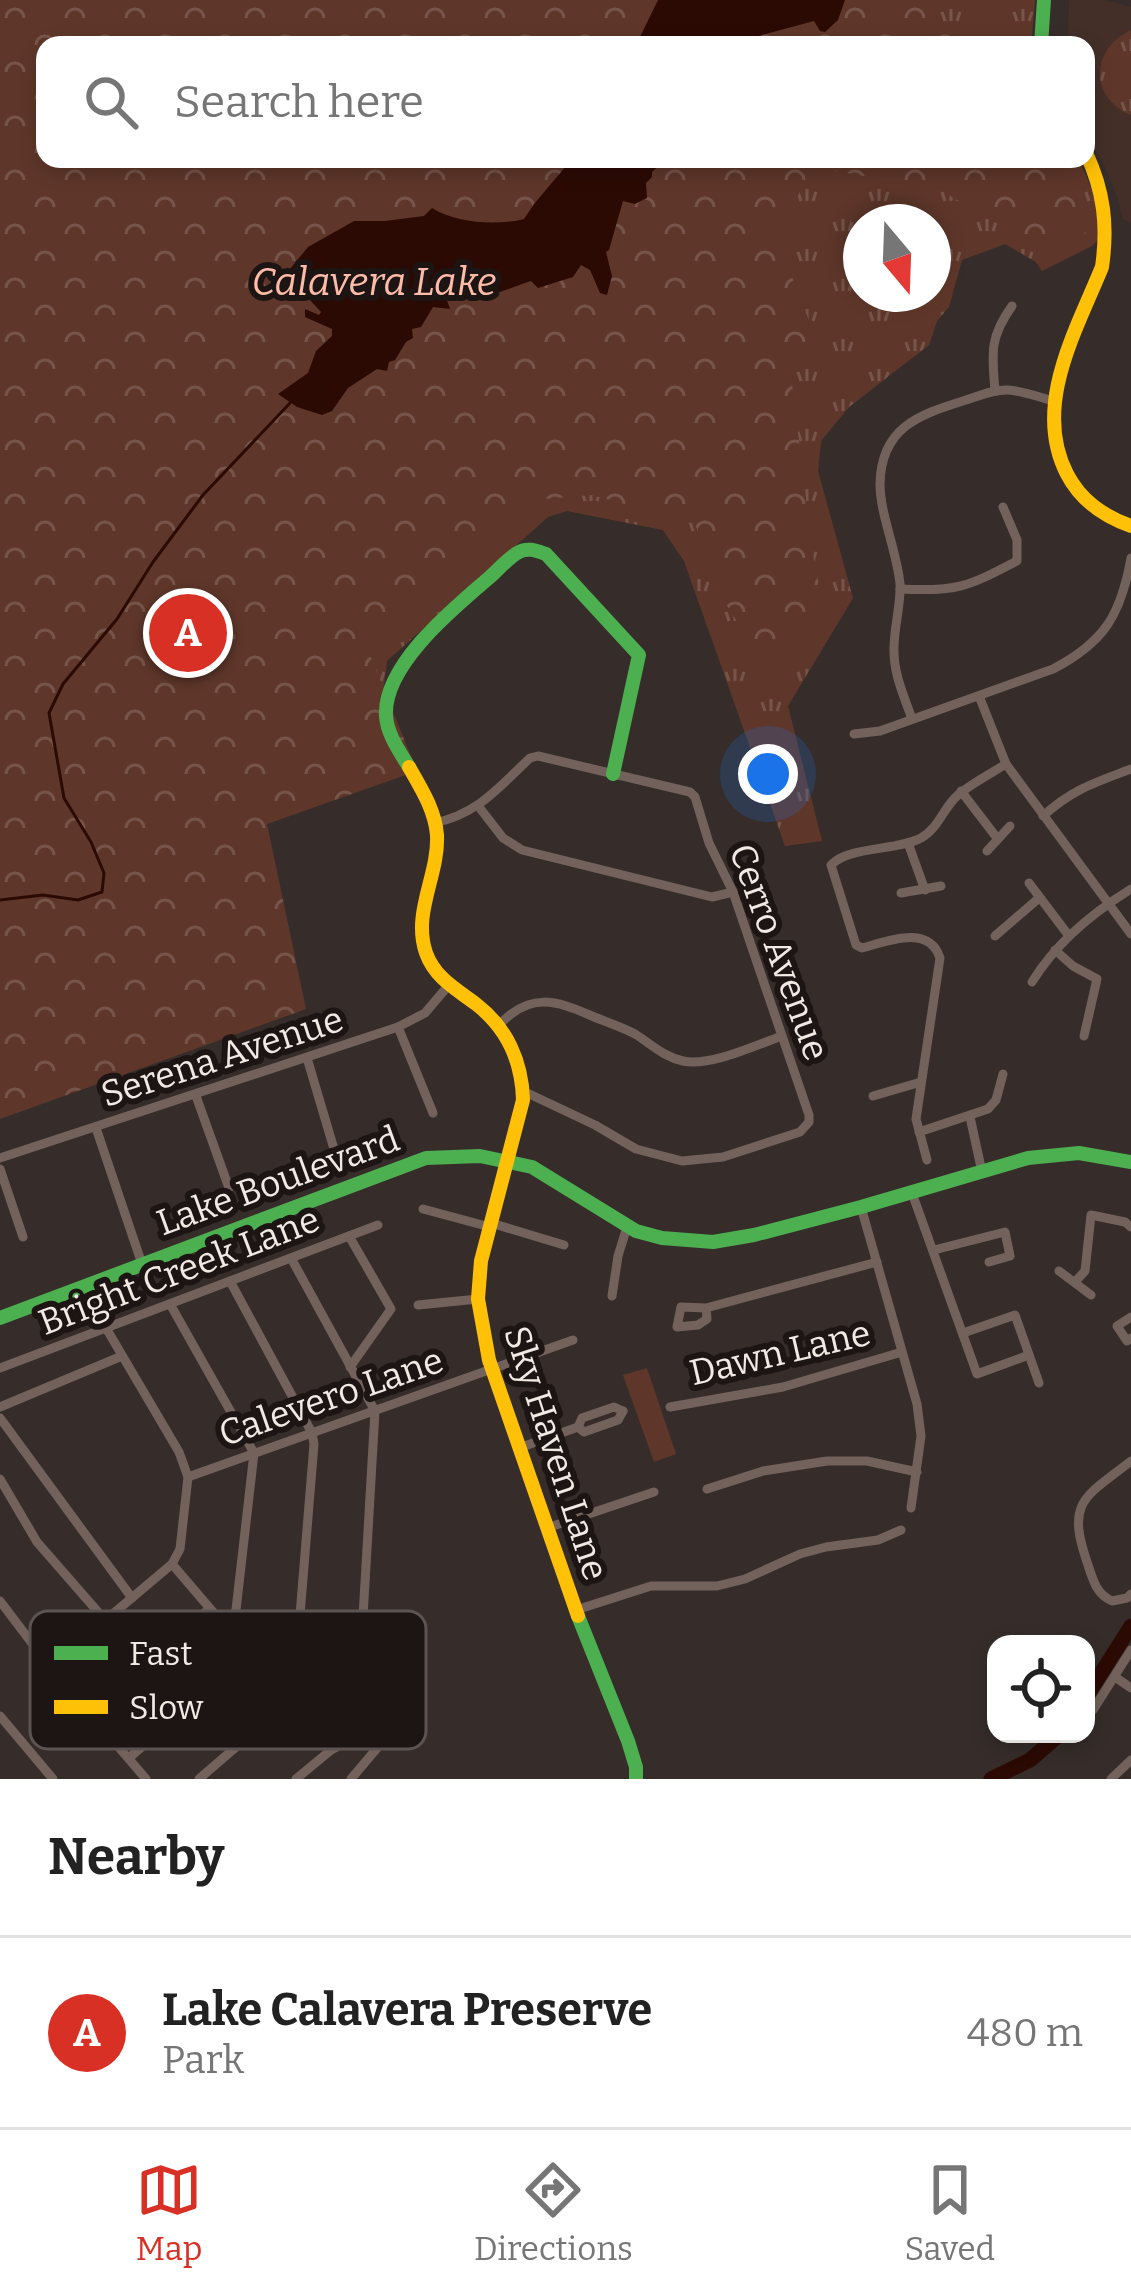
<!DOCTYPE html>
<style>
body{margin:0;font-family:Bitter,serif;background:#f2f2f2;color:#222}
.controls{position:absolute;right:36px;bottom:36px;display:grid;overflow:hidden;border-radius:24px;box-shadow:0 6px 18px #0003}
.controls button{width:108px;height:108px;display:grid;place-items:center;padding:0;border:0;border-bottom:3px solid #e0e0e0;background:#fff;color:#222;font:60px sans-serif}
.compass{position:absolute;left:843px;top:204px;width:108px;height:108px;border-radius:50%;background:#fff;box-shadow:0 6px 18px #0003;rotate:161deg}
.you{position:absolute;left:768px;top:774px;width:42px;height:42px;margin:-30px;border:9px solid #fff;border-radius:50%;background:#1a73e8;box-shadow:0 0 0 18px #1a73e833}
.badge{display:grid;place-items:center;width:78px;height:78px;border-radius:50%;background:#d93025;color:#fff;font-size:39px;font-weight:700}
.pin{position:absolute;translate:-50% -50%;border:6px solid #fff;box-shadow:0 3px 12px #0006}
.list{margin:0;padding:0;list-style:none}
h2{display:flex;justify-content:space-between;align-items:center;height:156px;margin:0;padding:0 48px;font-size:51px}
h2 small{font-size:39px;font-weight:400;color:#767676}
.list li{display:grid;grid-template-columns:78px 1fr auto;gap:36px;align-items:center;box-sizing:border-box;height:192px;padding:0 48px;border-top:3px solid #e0e0e0}
.list b{display:block;font-size:45px;white-space:nowrap}
.list p{margin:0;font-size:39px;white-space:nowrap;color:#767676}
.list em{font-size:39px;font-style:normal;color:#767676}
.icon{flex:none;width:66px;height:66px;fill:none;stroke:currentColor;stroke-width:2;stroke-linecap:round;stroke-linejoin:round}
.map{position:relative;flex:none;width:1131px;height:1779px;overflow:hidden}
.search{position:absolute;background:#fff;box-shadow:0 6px 18px #0003;left:36px;right:36px;top:36px;height:132px;display:flex;align-items:center;gap:30px;box-sizing:border-box;padding:0 42px;border-radius:24px;color:#767676;font-size:45px}
.sheet{height:348px;background:#fff}
nav{display:flex;justify-content:space-around;align-items:center;box-sizing:border-box;height:168px;border-top:3px solid #e0e0e0;background:#fff;font-size:33px;color:#767676}
nav a{display:grid;justify-items:center;gap:6px}
nav .on{color:#d93025}
.map>svg:first-child{display:block}
.built{fill:#432f28}
.grass{fill:url(#grass-tufts);fill-rule:evenodd}
.park{fill:url(#park-crowns)}
.pitch{fill:#5f372a}
.water{fill:#2c0a04}
.lines{fill:none;stroke-linecap:round;stroke-linejoin:round}
.stream{stroke:#2c0a04;stroke-width:3}
.river{stroke:#2c0a04;stroke-width:15}
.street{stroke:#73625c;stroke-width:9}
.fast{stroke:#4caf50;stroke-width:14}
.slow{stroke:#ffc107;stroke-width:14}
.labels{text-anchor:middle;dominant-baseline:central;stroke-width:12;stroke-linejoin:round;paint-order:stroke}
.street-label{font-size:36px;fill:#f2e8e4;stroke:#1c1513}
.water-label{font-size:39px;font-style:italic;fill:#febca8;stroke:#1c1513}
.key{fill:#1c1513;stroke:#5c5452;stroke-width:3}
.key-label{font-size:33px;fill:#f2e8e4}
</style>
<div class="map">
<svg width="1131" height="1779" viewBox="0 0 1131 1779">
<defs>
<pattern id="grass-tufts" width="24" height="20" patternUnits="userSpaceOnUse" patternTransform="scale(3)"><rect width="24" height="20" fill="#5f372a"/><path d="M3 7l-1-3M5 7V3M7 7l1-3M15 17l-1-3M17 17v-4M19 17l1-3" fill="none" stroke="#765449"/></pattern>
<pattern id="park-crowns" width="20" height="18" patternUnits="userSpaceOnUse" patternTransform="scale(3)"><rect width="20" height="18" fill="#5f372a"/><path d="M2 6a3 3 0 1 1 6 0M12 15a3 3 0 1 1 6 0" fill="none" stroke="#765449"/></pattern>
</defs>
<rect width="100%" height="100%" fill="#362d2a"/>
<!-- built -->
<polygon class="built" points="1069,0 1105,0 1131,7 1131,223 1123,219 1118,199 1103,163 1086,133 1086,45 1068,45"/>
<!-- grass -->
<g class="grass">
<polygon points="872,0 1035,0 1031,45 919,45"/>
<path d="M1131,30V115C1088,97 1091,49 1131,30Z"/>
<path d="M1078,159C1092,185 1100,210 1098,240L1092,246L1042,271L1036,262L1005,244L962,260L949,307L937,321L929,345L849,407L821,441L818,471L853,598L788,706L822,841L785,846L684,561L663,530L567,511L548,517L387,661L377,739L0,932L682,165ZM861,222H933V294H861Z"/>
</g>
<!-- park -->
<polygon class="park" points="0,0 938,0 939,26 966,45 45,45 45,159 1064,159 1078,185 1086,237 1047,253 942,191 811,166 778,242 816,338 788,351 812,549 826,623 770,673 726,604 695,524 592,495 533,500 365,643 417,771 267,824 306,1009 0,1119"/>
<!-- pitch -->
<polygon class="pitch" points="647,1368 676,1454 654,1462 623,1375"/>
<!-- water -->
<g class="water">
<polygon points="658,0 845,0 838,20 825,32 820,31 814,21 755,37 750,45 636,45"/>
<path d="M572,159H666L652,172V177L646,183L647,198L635,204L623,201L609,250L606,252L612,276L607,295L600,293L590,270L581,265L573,277L538,288L531,281C503,290 477,306 449,289L446,297L450,309L433,307L421,327L412,329L413,338L406,342L395,360L389,362L387,371L377,369L348,388L332,411L322,415L297,407L278,394L308,373L316,351L332,336V329L305,317V309L319,315L321,312L309,299L302,296L297,299L289,291L286,274L308,247L354,221H385L424,216L432,208C456,223 496,226 524,219L534,204Z"/>
</g>
<g class="lines">
<!-- stream -->
<polyline class="stream" points="0,900 43,895 78,900 102,892 104,873 91,842 64,798 49,713 63,684 117,619 153,562 203,495 290,403"/>
<!-- river -->
<g class="river">
<polyline points="1086,1697 1131,1626"/>
<polyline points="991,1779 1030,1760 1060,1734"/>
</g>
<!-- street -->
<g class="street">
<path d="M995,391C992,354 989,338 1012,306"/>
<path d="M900,589C957,592 967,587 1017,561V540L1003,507"/>
<polyline points="979,696 1006,764 1131,934"/>
<path d="M912,719C904,696 893,673 894,648C894,627 901,605 900,584C897,552 880,514 880,484C881,428 918,415 963,401C977,397 993,389 1008,390C1023,391 1039,397 1053,401"/>
<path d="M854,734L880,731L1053,669C1105,642 1121,614 1131,558"/>
<polyline points="961,791 997,838"/>
<polyline points="479,807 503,838 522,850 712,897 733,892"/>
<path d="M1043,816C1073,789 1094,783 1131,769"/>
<path d="M434,823C478,814 498,788 530,758L538,756L690,792L695,797L709,843L733,892L809,1115V1122L800,1132L723,1157L682,1161L636,1149L595,1125L523,1091"/>
<polyline points="908,843 925,890"/>
<polyline points="987,851 1010,826"/>
<polyline points="1029,883 1069,936"/>
<polyline points="901,893 941,886"/>
<polyline points="995,936 1039,898"/>
<polyline points="1055,950 1073,966 1097,979 1084,1036"/>
<path d="M1032,982C1056,943 1092,913 1131,889"/>
<path d="M499,1025C530,992 555,1000 592,1016C606,1022 622,1027 635,1034C651,1044 664,1057 683,1061C710,1067 756,1045 782,1036"/>
<polyline points="398,1027 433,1113"/>
<polyline points="307,1058 334,1149"/>
<polyline points="196,1096 229,1188"/>
<polyline points="873,1096 921,1082"/>
<polyline points="970,1117 982,1172"/>
<polyline points="96,1128 142,1264"/>
<polyline points="919,1132 988,1109 996,1100 1003,1074"/>
<polyline points="0,1158 398,1027 425,1013 448,986"/>
<path d="M927,1160L916,1119L940,958C929,924 888,941 862,948L856,945L831,865C849,846 896,851 921,838C939,828 943,808 958,795C972,783 990,774 1006,764"/>
<polyline points="0,1169 23,1237"/>
<polyline points="912,1193 977,1374 1029,1355"/>
<polyline points="861,1207 917,1404 921,1436 911,1508"/>
<polyline points="423,1209 490,1227"/>
<polyline points="491,1223 564,1245"/>
<polyline points="349,1236 391,1309 350,1367"/>
<polyline points="934,1250 1005,1232 1010,1256 989,1262"/>
<polyline points="291,1258 375,1411 356,1737 331,1750 296,1779"/>
<polyline points="1059,1271 1091,1295"/>
<polyline points="1075,1282 1085,1271 1091,1215 1125,1222 1131,1227"/>
<polyline points="612,1296 618,1256 627,1227"/>
<polyline points="170,1304 254,1453 233,1636"/>
<polyline points="418,1305 478,1299"/>
<polyline points="706,1308 707,1319 698,1325 677,1327 681,1307 706,1308 877,1262"/>
<polyline points="1131,1317 1117,1326 1127,1341 1131,1338"/>
<polyline points="963,1333 1015,1315 1039,1383"/>
<polyline points="0,1368 378,1225"/>
<polyline points="0,1407 122,1356"/>
<polyline points="670,1407 783,1387 902,1352"/>
<polyline points="0,1418 132,1598"/>
<polyline points="578,1427 584,1432 618,1420 623,1411"/>
<polyline points="519,1448 578,1427 582,1418 614,1407 623,1411"/>
<path d="M1131,1461C1085,1497 1066,1501 1087,1562C1093,1579 1095,1593 1112,1601L1127,1598L1131,1594"/>
<polyline points="188,1477 573,1340"/>
<polyline points="0,1479 37,1542 105,1620"/>
<polyline points="707,1489 763,1471 827,1461 867,1461 917,1472"/>
<polyline points="547,1528 654,1492"/>
<polyline points="172,1564 331,1750"/>
<polyline points="0,1601 50,1667 146,1779"/>
<polyline points="576,1610 651,1586 717,1586 745,1579 800,1554 826,1547 878,1540 901,1530"/>
<polyline points="50,1667 172,1564 180,1549 188,1477 179,1452 106,1328"/>
<polyline points="1115,1677 1131,1688"/>
<polyline points="1093,1710 1131,1650"/>
<polyline points="89,1713 209,1609"/>
<polyline points="0,1716 53,1779"/>
<polyline points="129,1758 248,1654"/>
<polyline points="199,1779 288,1702 294,1688 314,1444 312,1433 230,1281"/>
<polyline points="351,1779 389,1734"/>
<polyline points="1111,1779 1131,1760"/>
</g>
<!-- fast -->
<g class="fast">
<polyline points="1041,45 1044,0"/>
<path d="M409,767C400,752 387,734 386,716C383,665 455,607 490,577C499,569 509,557 519,552C528,547 537,551 546,554L639,655L613,774"/>
<polyline points="0,1318 426,1158 480,1156 532,1167 636,1231 662,1238 713,1242 754,1235 861,1207 1028,1158 1079,1153 1131,1162"/>
<polyline points="578,1616 628,1741 636,1767 636,1779"/>
</g>
<!-- slow -->
<g class="slow">
<path d="M1086,153C1104,191 1108,226 1102,267C1076,331 1032,406 1067,474C1081,501 1103,516 1131,526"/>
<path d="M409,767C421,788 435,810 437,835C439,875 412,913 426,953C435,978 456,989 476,1004C507,1028 522,1062 523,1100L481,1261L478,1299L489,1360L578,1616"/>
</g>
</g>
<g class="labels">
<!-- street labels -->
<g class="street-label">
<text transform="translate(779 952) rotate(70)">Cerro Avenue</text>
<text transform="translate(222 1057) rotate(-18)">Serena Avenue</text>
<text transform="translate(278 1181) rotate(-20)">Lake Boulevard</text>
<text transform="translate(179 1271) rotate(-21)">Bright Creek Lane</text>
<text transform="translate(780 1353) rotate(-13)">Dawn Lane</text>
<text transform="translate(331 1397) rotate(-19)">Calevero Lane</text>
<text transform="translate(556 1453) rotate(72)">Sky Haven Lane</text>
</g>
<!-- water labels -->
<g class="water-label">
<text x="374" y="282">Calavera Lake</text>
</g>
</g>
<!-- legend -->
<rect x="30" y="1611" width="396" height="138" rx="18" class="key"/>
<rect x="54" y="1646" width="54" height="14" fill="#4caf50"/>
<rect x="54" y="1700" width="54" height="14" fill="#ffc107"/>
<g class="key-label">
<text x="129" y="1665">Fast</text>
<text x="129" y="1719">Slow</text>
</g>
</svg>
<div class="controls">
<button><svg class="icon" aria-label="locate" viewBox="0 0 24 24"><circle cx="12" cy="12" r="6"/><path d="M12 2v4M12 18v4M2 12h4M18 12h4"/></svg></button>
</div>
<svg class="compass" viewBox="-18 -18 36 36"><path d="M0-13l5 13h-10z" fill="#e53935"/><path d="M0 13l5-13h-10z" fill="#767676"/></svg>
<div class="you"></div>
<div class="pin badge" style="left:188px;top:633px">A</div>
<div class="search"><svg class="icon" aria-label="search" viewBox="0 0 24 24"><circle cx="10" cy="10" r="6"/><path d="M15 15l6 6"/></svg>Search here</div>
</div>
<section class="sheet">
<h2>Nearby<small></small></h2>
<ul class="list">
<li><span class="badge">A</span><div><b>Lake Calavera Preserve</b><p>Park</p></div><em>480 m</em></li>
</ul>
</section>
<nav>
<a class="on"><svg class="icon" aria-label="map" viewBox="0 0 24 24"><path d="M3 6l6-2 6 2 6-2v14l-6 2-6-2-6 2zM9 4v14M15 6v14"/></svg>Map</a>
<a><svg class="icon" aria-label="directions" viewBox="0 0 24 24"><path d="M12 3l9 9-9 9-9-9zM9 14v-3h6M13 9l2 2-2 2"/></svg>Directions</a>
<a><svg class="icon" aria-label="saved" viewBox="0 0 24 24"><path d="M7 4h10v16l-5-4-5 4z"/></svg>Saved</a>
</nav>
